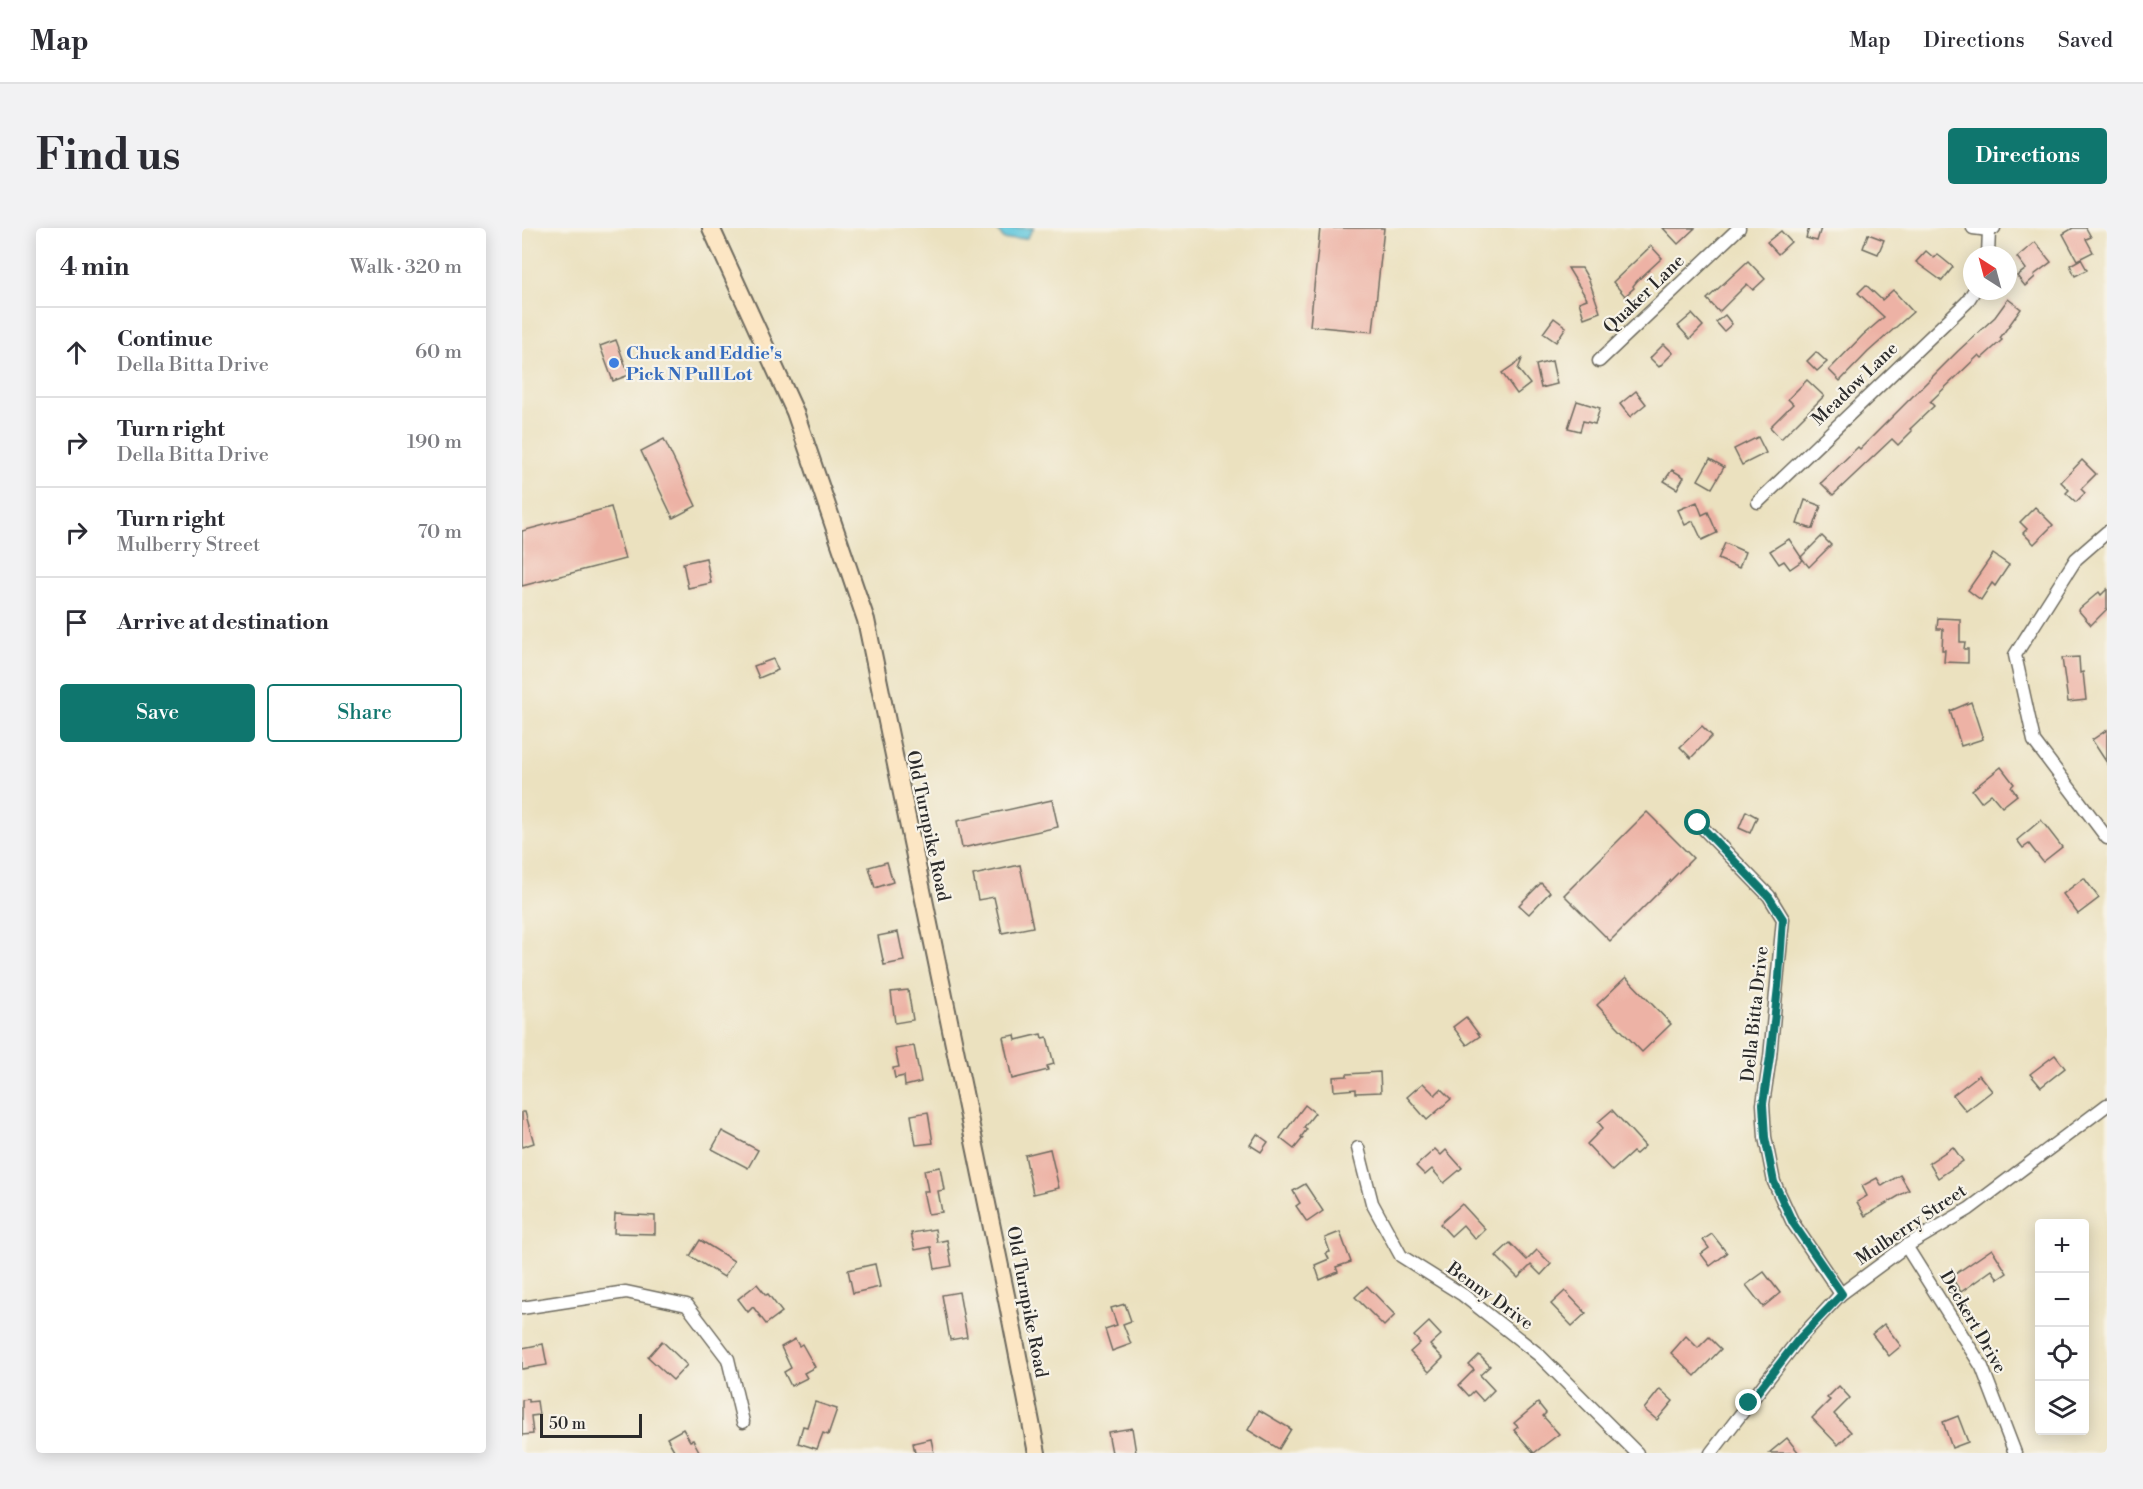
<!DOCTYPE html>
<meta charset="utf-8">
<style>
body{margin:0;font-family:"Libre Bodoni",serif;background:#f2f2f3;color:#2b2b33}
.controls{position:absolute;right:18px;bottom:18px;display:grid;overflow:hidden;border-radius:6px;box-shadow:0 3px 15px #0003}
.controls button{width:54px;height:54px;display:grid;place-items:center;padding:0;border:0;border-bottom:2px solid #e1e1e2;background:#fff;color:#2b2b33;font:30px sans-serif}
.compass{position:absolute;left:1441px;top:18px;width:54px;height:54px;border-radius:50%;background:#fff;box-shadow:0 3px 15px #0003;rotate:324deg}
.scale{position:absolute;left:18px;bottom:15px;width:102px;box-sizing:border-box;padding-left:6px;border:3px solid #2b2b2b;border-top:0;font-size:16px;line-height:21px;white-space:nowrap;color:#2b2b2b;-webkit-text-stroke:4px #f7f3e8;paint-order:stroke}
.stop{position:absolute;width:18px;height:18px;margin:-14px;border:4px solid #0f766e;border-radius:50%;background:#fff}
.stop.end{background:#0f766e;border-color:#fff;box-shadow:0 2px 6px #0008}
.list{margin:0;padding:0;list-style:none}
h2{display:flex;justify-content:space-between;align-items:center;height:78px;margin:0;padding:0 24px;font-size:26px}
h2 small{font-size:20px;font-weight:400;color:#7c7c81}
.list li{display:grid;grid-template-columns:39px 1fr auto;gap:18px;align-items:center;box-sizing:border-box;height:90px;padding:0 24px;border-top:2px solid #e1e1e2}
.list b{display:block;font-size:22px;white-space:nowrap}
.list p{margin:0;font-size:20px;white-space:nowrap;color:#7c7c81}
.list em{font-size:20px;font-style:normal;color:#7c7c81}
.actions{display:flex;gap:12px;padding:18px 24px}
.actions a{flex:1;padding:14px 0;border:2px solid #0f766e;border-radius:6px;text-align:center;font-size:21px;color:#0f766e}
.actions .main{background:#0f766e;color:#fff}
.icon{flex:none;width:33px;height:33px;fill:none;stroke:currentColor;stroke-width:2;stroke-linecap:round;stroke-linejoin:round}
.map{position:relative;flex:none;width:1585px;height:1225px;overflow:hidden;border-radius:6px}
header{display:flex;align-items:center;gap:36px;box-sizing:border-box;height:84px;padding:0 30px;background:#fff;border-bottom:2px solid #e1e1e2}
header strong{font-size:28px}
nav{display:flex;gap:33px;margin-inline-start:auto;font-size:21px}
.intro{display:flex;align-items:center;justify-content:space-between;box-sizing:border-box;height:144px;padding:0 36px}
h1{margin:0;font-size:42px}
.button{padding:15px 27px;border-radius:6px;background:#0f766e;color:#fff;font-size:21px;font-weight:700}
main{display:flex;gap:36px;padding:0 36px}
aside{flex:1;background:#fff;border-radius:6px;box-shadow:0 3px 15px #0003}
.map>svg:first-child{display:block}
.water{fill:#60c7dd;stroke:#467984;stroke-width:1.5}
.building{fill:#edb2a5}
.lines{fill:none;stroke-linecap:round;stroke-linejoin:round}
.minor-casing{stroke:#6e6b5f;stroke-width:15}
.secondary-casing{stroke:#6e6b5f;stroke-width:20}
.minor{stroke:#fff;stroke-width:12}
.secondary{stroke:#fce6c4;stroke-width:16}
.route{stroke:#0f766e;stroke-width:8}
.shop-dot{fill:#3f7fe0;stroke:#f7f3e8;stroke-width:2}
.labels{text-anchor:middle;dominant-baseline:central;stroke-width:4.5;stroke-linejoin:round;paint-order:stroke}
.street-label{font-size:18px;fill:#2b2b2b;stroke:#f7f3e8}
.shop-label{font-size:18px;font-weight:bold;fill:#366cbe;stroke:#f7f3e8;text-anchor:start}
</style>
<header>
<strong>Map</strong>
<nav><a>Map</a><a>Directions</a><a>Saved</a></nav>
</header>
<div class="intro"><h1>Find us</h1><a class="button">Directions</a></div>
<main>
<aside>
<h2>4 min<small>Walk · 320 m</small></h2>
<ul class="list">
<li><svg class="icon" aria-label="ahead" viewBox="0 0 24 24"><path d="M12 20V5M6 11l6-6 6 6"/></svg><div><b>Continue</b><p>Della Bitta Drive</p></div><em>60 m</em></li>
<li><svg class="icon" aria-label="right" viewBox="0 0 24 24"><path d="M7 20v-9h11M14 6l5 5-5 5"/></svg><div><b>Turn right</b><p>Della Bitta Drive</p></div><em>190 m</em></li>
<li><svg class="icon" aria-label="right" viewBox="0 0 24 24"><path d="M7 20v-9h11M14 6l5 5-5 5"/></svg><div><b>Turn right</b><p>Mulberry Street</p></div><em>70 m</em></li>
<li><svg class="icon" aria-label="arrive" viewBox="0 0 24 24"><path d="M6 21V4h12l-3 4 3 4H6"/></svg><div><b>Arrive at destination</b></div></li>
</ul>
<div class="actions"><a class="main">Save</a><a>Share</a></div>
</aside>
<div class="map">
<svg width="1585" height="1225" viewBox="0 0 1585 1225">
<rect width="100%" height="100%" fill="#f7f3e8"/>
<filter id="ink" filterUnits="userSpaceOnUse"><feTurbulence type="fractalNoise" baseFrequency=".0167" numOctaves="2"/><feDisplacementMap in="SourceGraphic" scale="12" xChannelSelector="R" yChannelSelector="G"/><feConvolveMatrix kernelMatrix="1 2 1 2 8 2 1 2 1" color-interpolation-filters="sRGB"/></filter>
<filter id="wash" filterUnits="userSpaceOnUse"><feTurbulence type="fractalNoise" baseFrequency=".008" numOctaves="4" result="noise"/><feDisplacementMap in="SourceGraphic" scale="24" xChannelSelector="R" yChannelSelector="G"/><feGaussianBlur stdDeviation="1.35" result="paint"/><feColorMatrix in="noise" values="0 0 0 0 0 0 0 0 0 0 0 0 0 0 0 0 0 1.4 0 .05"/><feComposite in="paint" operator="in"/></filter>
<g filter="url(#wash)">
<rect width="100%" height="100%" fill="#ebe1bf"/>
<!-- water -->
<polygon class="water" points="474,0 512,0 505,10 482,12"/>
<g id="blocks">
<!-- building -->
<g class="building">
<polygon points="798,0 862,0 851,104 788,98"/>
<polygon points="1141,0 1173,0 1156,16"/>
<polygon points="1287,0 1299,0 1295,13 1284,10"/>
<polygon points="1551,0 1564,0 1569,9 1564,11 1571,24 1555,32 1541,6"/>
<polygon points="1259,3 1269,14 1256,26 1245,14"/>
<polygon points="1346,6 1362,12 1356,26 1341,20"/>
<polygon points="1513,14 1529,34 1512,47 1513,49 1503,58 1495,48 1504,41 1495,29"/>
<polygon points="1129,18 1140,30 1115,53 1111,58 1112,60 1103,68 1091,54"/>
<polygon points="1404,23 1412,30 1415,26 1431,39 1420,53 1394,34"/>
<polygon points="1559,31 1565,42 1553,48 1548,37"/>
<polygon points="1226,33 1243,51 1231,62 1225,56 1197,84 1185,71"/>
<polygon points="1046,40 1060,40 1067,52 1078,84 1062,90 1057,74 1065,71"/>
<polygon points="1344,57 1360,72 1371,62 1391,84 1346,124 1318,153 1307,142 1341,107 1362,89 1336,65"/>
<polygon points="1486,71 1499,81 1478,110 1480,112 1460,130 1457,127 1408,174 1412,178 1388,201 1390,203 1376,217 1370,211 1311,267 1299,255 1336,219 1338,221 1436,123 1473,89"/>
<polygon points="1170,86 1181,98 1168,111 1156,98"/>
<polygon points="1203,87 1210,96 1202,103 1194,94"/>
<polygon points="1032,90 1044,99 1034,114 1021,105"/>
<polygon points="94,112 107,147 91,153 78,118"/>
<polygon points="1142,116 1151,125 1137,139 1128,130"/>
<polygon points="1294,124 1305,134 1295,143 1285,133"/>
<polygon points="1000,131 996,141 1008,156 995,166 980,145"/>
<polygon points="1030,133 1035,156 1019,160 1014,137"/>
<polygon points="1285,152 1302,168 1259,211 1248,199 1271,176 1266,171"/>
<polygon points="1114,163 1124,176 1108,189 1098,176"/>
<polygon points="1055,173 1078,180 1073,196 1061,193 1058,203 1046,200"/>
<polygon points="1236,209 1244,225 1220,237 1212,221"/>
<polygon points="142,211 174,278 151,290 119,223"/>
<polygon points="1188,231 1202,239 1190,260 1176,252"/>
<polygon points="1560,232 1574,246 1559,261 1563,265 1554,274 1544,265 1547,262 1539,254"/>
<polygon points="1150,242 1162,249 1155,261 1142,253"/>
<polygon points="1283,272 1299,278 1291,301 1275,296"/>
<polygon points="1175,274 1180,287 1186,284 1195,305 1180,312 1171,293 1163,297 1156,282"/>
<polygon points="89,279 103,331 0,358 0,303"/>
<polygon points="1513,279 1531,297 1512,316 1501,305 1505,301 1498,294"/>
<polygon points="1300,308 1309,317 1287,339 1279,329"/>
<polygon points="1267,311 1281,332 1268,341 1262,333 1257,336 1248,323"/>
<polygon points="1203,315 1223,324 1217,340 1196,331"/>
<polygon points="1471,326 1487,337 1473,358 1470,355 1459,372 1446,362"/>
<polygon points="184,330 189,355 166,360 161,335"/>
<polygon points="1585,361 1585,381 1569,397 1556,382 1577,364 1579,367"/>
<polygon points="1416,390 1438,391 1438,414 1443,414 1442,421 1446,421 1446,435 1422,434 1423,422 1420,422 1421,401 1415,401"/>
<polygon points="1557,429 1558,445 1561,444 1564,472 1546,474 1540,430"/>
<polygon points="251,431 256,442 237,450 232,438"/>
<polygon points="1449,474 1461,511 1439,518 1428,483"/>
<polygon points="1180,498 1190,508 1169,530 1158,519"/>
<polygon points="1585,502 1585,535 1570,512"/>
<polygon points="1479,539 1492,556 1489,559 1495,567 1480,579 1469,566 1459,574 1450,562"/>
<polygon points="530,572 536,599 440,620 435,593"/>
<polygon points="1224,583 1235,589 1228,605 1217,600"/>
<polygon points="1125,584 1171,630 1088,713 1042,667"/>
<polygon points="1519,592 1540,619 1521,634 1507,616 1501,620 1495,612"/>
<polygon points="365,634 371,654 353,660 347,639"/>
<polygon points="498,637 511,699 480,705 472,669 456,672 451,647"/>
<polygon points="1562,650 1577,670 1556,686 1541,666"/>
<polygon points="1019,655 1028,664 1007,686 997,677"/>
<polygon points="376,704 382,733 362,737 356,708"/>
<polygon points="1104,749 1149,796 1120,824 1075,777"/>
<polygon points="386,762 391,792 373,795 369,764"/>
<polygon points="944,789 958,808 945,817 931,799"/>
<polygon points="519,806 520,810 525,809 532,836 525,838 526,842 490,851 481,809 493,807 494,812"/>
<polygon points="392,818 399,854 383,858 382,848 373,850 371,840 377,839 373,821"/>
<polygon points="1533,827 1543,840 1519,859 1508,846"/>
<polygon points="858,844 859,864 834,865 834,861 812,863 811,849 825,848 825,846"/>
<polygon points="1457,847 1470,863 1444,883 1431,867"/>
<polygon points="901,855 913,867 919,861 929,871 905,892 885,869"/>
<polygon points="783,877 793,885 782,899 785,901 779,909 781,910 772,921 758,910"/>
<polygon points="1090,882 1123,918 1114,926 1111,924 1090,943 1065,916 1081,900 1076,894"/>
<polygon points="0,884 3,884 12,915 0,919"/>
<polygon points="406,884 411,915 394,917 389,887"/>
<polygon points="200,903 236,922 226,940 190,921"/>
<polygon points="735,906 746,914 739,924 728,917"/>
<polygon points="1431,919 1441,933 1416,950 1407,935"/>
<polygon points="528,921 537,960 511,966 503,927"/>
<polygon points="913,921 919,927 924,922 940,940 922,955 910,941 903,947 894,938"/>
<polygon points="418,939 422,962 416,963 420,984 406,986 401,963 406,963 402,942"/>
<polygon points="1378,947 1387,962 1343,988 1335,974 1345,968 1340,958 1355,950 1360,958"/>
<polygon points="783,956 801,983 785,994 774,978 778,975 771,963"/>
<polygon points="940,976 963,1001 953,1011 941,997 929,1008 918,996"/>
<polygon points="93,986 133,988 133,1006 92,1005"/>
<polygon points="413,1001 415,1014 425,1012 430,1038 413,1041 409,1019 393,1022 389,1005"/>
<polygon points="818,1004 829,1034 814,1039 816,1044 798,1052 793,1037 807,1031 804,1025 808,1024 803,1010"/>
<polygon points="1190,1006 1205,1025 1188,1038 1179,1026 1187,1020 1181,1012"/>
<polygon points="178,1012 212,1033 202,1049 168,1028"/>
<polygon points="988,1015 1005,1032 1015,1022 1029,1036 1019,1047 1009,1037 996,1050 974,1028"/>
<polygon points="1470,1021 1485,1045 1476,1051 1470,1042 1439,1064 1429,1049"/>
<polygon points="353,1036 358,1059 331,1065 326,1042"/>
<polygon points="1242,1044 1258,1065 1241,1079 1224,1057"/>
<polygon points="235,1056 244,1067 246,1066 260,1084 244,1096 231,1079 226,1084 216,1071"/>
<polygon points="845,1058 873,1087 862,1098 833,1069"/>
<polygon points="1043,1063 1064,1085 1050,1098 1029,1076"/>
<polygon points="437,1064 445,1109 428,1112 420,1067"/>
<polygon points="603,1076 609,1093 601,1096 609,1116 590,1123 583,1101 595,1097 589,1080"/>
<polygon points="907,1094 919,1107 908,1117 921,1130 907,1144 888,1124 898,1115 892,1108"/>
<polygon points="1362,1096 1379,1118 1367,1128 1350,1106"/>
<polygon points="1164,1108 1176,1120 1187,1109 1199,1121 1173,1148 1149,1125"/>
<polygon points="273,1111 277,1118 280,1116 293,1139 282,1145 285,1150 269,1158 262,1144 269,1140 259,1119"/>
<polygon points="140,1113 165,1137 151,1152 126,1129"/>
<polygon points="21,1116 25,1137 0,1141 0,1120"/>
<polygon points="957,1127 968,1138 958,1147 972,1162 961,1173 952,1163 947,1168 937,1157 952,1142 947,1137"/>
<polygon points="1317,1158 1328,1170 1312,1186 1329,1204 1316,1217 1290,1190 1308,1172 1305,1170"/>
<polygon points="1138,1161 1151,1173 1135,1192 1122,1181"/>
<polygon points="7,1171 7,1174 15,1173 17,1187 9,1188 11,1206 0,1207 0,1172"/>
<polygon points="293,1174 315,1181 306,1207 301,1205 295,1221 276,1215 281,1198 285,1199"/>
<polygon points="1016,1175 1024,1185 1021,1188 1037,1206 1012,1225 992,1202 996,1199 992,1195"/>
<polygon points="737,1182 769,1201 757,1221 726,1202"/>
<polygon points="1436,1188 1446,1214 1430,1220 1421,1194"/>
<polygon points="610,1200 614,1225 590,1225 586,1204"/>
<polygon points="161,1201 168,1213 171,1212 178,1225 146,1225 152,1222 145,1210"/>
<polygon points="1265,1210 1277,1225 1247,1225"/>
<polygon points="409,1211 412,1225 393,1225 391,1215"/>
</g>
</g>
</g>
<g filter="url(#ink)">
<use href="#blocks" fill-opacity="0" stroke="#6e6b5f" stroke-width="1.5"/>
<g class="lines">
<!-- minor casing -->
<g class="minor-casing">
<g id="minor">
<polyline points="1451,0 1467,2 1472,0"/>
<polyline points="1466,27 1467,2"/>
<polyline points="1077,133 1217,0"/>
<polyline points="1236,274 1445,74 1452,63"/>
<polyline points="1585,304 1554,331 1493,427 1512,513 1585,610"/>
<polyline points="1176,595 1247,668 1261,691 1248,829 1241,876 1243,909 1252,954 1271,995 1319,1066"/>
<polyline points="836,920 850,975 879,1028 941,1067 1017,1127 1115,1225"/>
<polyline points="1384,1018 1460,1139 1493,1225"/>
<polyline points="0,1080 104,1064 165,1077 206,1131 221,1194"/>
<polyline points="1189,1225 1276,1112 1319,1066 1384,1018 1447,981 1585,877"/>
</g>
</g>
<!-- secondary casing -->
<g class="secondary-casing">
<polyline id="secondary" points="189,0 273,184 344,392 486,1077 515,1225"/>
</g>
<!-- minor -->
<use href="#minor" class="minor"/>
<!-- secondary -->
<use href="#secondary" class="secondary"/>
</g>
</g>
<g class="lines" filter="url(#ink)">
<!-- route -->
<polyline class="route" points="1176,595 1247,669 1261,691 1257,750 1248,829 1241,876 1243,909 1252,954 1271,995 1320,1066 1276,1112 1227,1175"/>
</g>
<!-- markers -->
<circle class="shop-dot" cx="92" cy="135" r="6"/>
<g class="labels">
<!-- street labels -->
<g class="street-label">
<text transform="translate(1122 66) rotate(-44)">Quaker Lane</text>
<text transform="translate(1333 156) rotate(-44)">Meadow Lane</text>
<text transform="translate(406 598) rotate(78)">Old Turnpike Road</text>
<text transform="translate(1233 786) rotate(-84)">Della Bitta Drive</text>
<text transform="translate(1389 997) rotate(-34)">Mulberry Street</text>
<text transform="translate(968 1068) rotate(36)">Benny Drive</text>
<text transform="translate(505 1074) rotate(79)">Old Turnpike Road</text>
<text transform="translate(1451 1094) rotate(60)">Deckert Drive</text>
</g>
<!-- shop labels -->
<g class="shop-label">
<text x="104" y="125">Chuck and Eddie's<tspan x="104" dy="21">Pick N Pull Lot</tspan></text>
</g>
</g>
</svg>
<div class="controls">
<button>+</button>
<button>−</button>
<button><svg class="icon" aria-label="locate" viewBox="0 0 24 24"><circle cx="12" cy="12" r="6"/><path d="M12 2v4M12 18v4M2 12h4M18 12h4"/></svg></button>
<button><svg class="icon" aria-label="layers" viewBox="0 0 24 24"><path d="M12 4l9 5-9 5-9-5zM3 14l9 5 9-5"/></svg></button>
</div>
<svg class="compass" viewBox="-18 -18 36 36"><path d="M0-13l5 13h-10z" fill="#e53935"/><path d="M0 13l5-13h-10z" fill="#7c7c81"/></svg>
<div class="scale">50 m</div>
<div class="stop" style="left:1176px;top:595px"></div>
<div class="stop end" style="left:1227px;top:1175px"></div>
</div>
</main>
